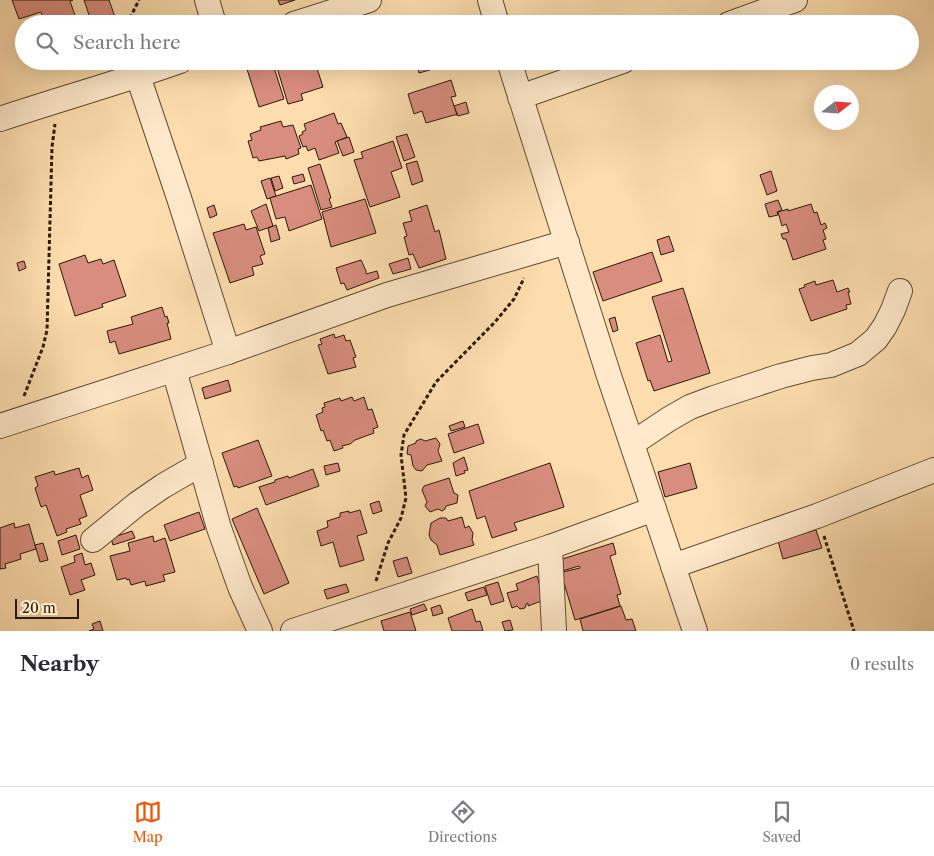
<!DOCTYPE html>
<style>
body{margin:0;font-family:"Libre Caslon Text",serif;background:#f2f2f3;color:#2b2b33}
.compass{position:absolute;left:814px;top:85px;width:45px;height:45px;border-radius:50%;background:#fff;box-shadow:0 5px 20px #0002;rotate:73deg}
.scale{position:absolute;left:15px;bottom:12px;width:64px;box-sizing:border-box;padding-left:5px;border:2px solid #2b1a09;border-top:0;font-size:14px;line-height:18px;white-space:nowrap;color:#2b1a09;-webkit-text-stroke:4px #fee9ca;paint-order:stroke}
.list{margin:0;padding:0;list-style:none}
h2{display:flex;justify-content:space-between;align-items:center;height:65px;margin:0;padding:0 20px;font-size:21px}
h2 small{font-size:16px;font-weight:400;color:#7c7c81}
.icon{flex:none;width:28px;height:28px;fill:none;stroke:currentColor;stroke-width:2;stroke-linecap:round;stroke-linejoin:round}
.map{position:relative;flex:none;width:934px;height:631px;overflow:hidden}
.search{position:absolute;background:#fff;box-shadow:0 5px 20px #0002;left:15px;right:15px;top:15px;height:55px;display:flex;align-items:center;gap:12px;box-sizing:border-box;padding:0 18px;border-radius:28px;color:#7c7c81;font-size:19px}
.sheet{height:155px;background:#fff}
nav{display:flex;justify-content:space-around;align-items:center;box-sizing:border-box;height:70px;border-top:1px solid #e1e1e2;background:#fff;font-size:14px;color:#7c7c81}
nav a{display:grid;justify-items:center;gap:2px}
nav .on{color:#ea580c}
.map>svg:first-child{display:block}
.building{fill:#d98d7e;stroke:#2b1a09}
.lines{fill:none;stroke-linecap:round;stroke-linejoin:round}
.street-casing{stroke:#604b32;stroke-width:26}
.path{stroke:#2b1a09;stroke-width:3;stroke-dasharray:4 2.5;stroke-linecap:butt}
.street{stroke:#fee9ca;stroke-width:24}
</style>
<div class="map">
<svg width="934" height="631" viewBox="0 0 934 631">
<rect width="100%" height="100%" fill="#fdddae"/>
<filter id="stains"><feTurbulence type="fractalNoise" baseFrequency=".004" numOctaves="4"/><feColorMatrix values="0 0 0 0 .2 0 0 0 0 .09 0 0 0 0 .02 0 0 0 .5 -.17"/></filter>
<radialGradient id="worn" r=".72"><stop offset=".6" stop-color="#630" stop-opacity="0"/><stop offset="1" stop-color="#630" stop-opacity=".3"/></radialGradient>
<!-- building -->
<g class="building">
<polygon points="12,0 73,0 70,1 78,24 45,24 41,12 19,19"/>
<polygon points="84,0 109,0 115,17 92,24"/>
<polygon points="278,0 295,0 280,5"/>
<polygon points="250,61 272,61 284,99 259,107 246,66 251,65"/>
<polygon points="275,61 315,62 323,87 301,94 303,100 288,104"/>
<polygon points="416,61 439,61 440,67 419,73"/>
<polygon points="451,80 456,96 451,97 457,115 454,115 426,123 422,111 414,114 408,94"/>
<polygon points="466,102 469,113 458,116 454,106"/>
<polygon points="334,113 338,124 341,123 347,137 335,142 339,153 319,160 315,148 308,151 306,146 303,147 299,136 303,134 302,132 306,130 304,124"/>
<polygon points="281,121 283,127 293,125 301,148 298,149 299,154 286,159 285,156 259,161 257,157 253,158 248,141 252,140 250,134 261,130 260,127"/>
<polygon points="407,134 415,157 404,161 396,137"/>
<polygon points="349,137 354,152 343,156 337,141"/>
<polygon points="393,141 402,168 391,172 400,197 370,207 354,160 363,158 361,152"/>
<polygon points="417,161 423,181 412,185 406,164"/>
<polygon points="320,164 331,198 329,199 332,207 321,210 308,168"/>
<polygon points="771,171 777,191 767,195 760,175"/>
<polygon points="303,174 305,181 294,184 292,177"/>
<polygon points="279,176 283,188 275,191 271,178"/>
<polygon points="270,178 276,196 267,199 261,181"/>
<polygon points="311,185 322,219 289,231 285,217 276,219 270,198"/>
<polygon points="365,199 376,233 331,247 322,212"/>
<polygon points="778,200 782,210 777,212 778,215 769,217 765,204"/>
<polygon points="266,204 273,226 259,231 251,211"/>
<polygon points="811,204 814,213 817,212 821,225 825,223 827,228 823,230 826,239 823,240 826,249 793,260 786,239 783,239 781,234 789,232 786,224 782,226 778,212 788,209 788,211"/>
<polygon points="214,205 217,215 210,218 207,208"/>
<polygon points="427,205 435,232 439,230 446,259 419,268 413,254 409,255 404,237 407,236 403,223 412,221 409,211"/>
<polygon points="244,224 246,230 256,227 265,254 260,256 263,264 252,267 254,275 230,283 213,233"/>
<polygon points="276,225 280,239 271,242 268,228"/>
<polygon points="669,236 674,251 661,255 657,240"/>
<polygon points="652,252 662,281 603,301 593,272"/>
<polygon points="85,255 88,263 101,259 103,264 114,260 126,296 102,304 103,307 75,316 59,264"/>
<polygon points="408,258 411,269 393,274 389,264"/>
<polygon points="361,260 366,271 366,274 377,271 379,278 347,290 344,283 341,284 336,268"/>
<polygon points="24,261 26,268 19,271 17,263"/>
<polygon points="833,280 837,292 848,288 850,292 848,292 851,304 846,305 847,309 811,321 799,289 805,287 804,285 815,281 816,285"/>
<polygon points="683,288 710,373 654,391 650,380 648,381 636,343 660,335 668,362 672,361 652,297"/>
<polygon points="162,307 165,317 167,316 169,323 167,323 171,339 119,354 115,341 110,343 107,331 133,324 131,317"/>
<polygon points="615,317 618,330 613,332 609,319"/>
<polygon points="334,334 335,338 344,335 346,341 350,340 356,357 353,358 356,367 328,374 318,345 322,344 320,339"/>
<polygon points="228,380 231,391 205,399 202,388"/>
<polygon points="352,397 354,401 364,397 368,410 372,409 378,427 373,429 374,433 355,440 350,444 342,446 343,448 334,451 330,440 327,441 323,430 321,431 316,415 323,412 322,408 325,407 324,403 340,398 341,401"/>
<polygon points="463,421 465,427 451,431 449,426"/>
<polygon points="478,424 484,443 454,453 448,434"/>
<polygon points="436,438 440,444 438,451 442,461 427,465 422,471 416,470 413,466 411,455 407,454 408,446 416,443 416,441 421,439 425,441"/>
<polygon points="258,440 272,476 238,488 237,486 234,487 222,453"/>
<polygon points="464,457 468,470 464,471 465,473 456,476 453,463"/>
<polygon points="338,463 340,471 326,475 324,466"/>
<polygon points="550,463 564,507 514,523 517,530 492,538 485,516 477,519 469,491"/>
<polygon points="690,463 697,488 665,497 658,472"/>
<polygon points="79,468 82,478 88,475 93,490 80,495 87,516 79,519 81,524 66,529 67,532 57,536 46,505 41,507 35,488 38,486 35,477 54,471 55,475"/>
<polygon points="313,469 319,486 266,505 259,487 275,482 275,480 288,476 289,478"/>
<polygon points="449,478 454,493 458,495 457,503 446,506 445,509 442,511 438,509 430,512 425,506 427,502 422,490 424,486"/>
<polygon points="379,501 382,511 373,514 370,504"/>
<polygon points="257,508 289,583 264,594 232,519"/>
<polygon points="360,510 367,533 357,536 364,560 340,567 333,542 321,546 317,531 328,527 327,521 340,517 340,513 349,511 349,513"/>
<polygon points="199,512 205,529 170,541 164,525"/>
<polygon points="462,517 465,528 469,526 473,533 472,540 474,545 440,555 437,545 431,540 429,535 431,523 440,518 446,518 448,521"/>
<polygon points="14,523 15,528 29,524 36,549 20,554 21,559 5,564 6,568 0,569 0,528"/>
<polygon points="816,530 822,548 783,559 778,541"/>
<polygon points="132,531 135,538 113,545 111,538"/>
<polygon points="76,535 80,549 62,555 58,541"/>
<polygon points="153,536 154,542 165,538 175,572 163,575 165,581 146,586 145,581 131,585 129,579 127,580 126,578 117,580 110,556 130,551 128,543"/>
<polygon points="43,543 48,560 40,562 35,545"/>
<polygon points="613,543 616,554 610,556 621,594 617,595 620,606 575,620 564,583 561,584 558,573 580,568 579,566 559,572 556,561"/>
<polygon points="82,553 85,565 91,563 95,575 81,580 85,590 70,595 61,567 75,562 74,556"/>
<polygon points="407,557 412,573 398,577 393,561"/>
<polygon points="537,576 544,600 528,606 528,603 526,604 525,608 520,609 517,606 512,608 507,593 518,590 516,584"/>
<polygon points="498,582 504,601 491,605 485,586"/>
<polygon points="346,584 349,592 327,599 324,590"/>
<polygon points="484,587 487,595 468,601 465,593"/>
<polygon points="424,604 427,610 412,615 410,609"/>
<polygon points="440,605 443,613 433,616 431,608"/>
<polygon points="621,606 626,620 632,619 636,631 583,631 580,619"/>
<polygon points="472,609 476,622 480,621 483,631 452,631 448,618"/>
<polygon points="410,612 416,631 384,631 381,621"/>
<polygon points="510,620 513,630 505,631 502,622"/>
<polygon points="100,621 103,631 89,631 94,629 92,624"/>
</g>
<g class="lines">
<!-- street casing -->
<g class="street-casing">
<g id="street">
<polyline points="207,0 214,24"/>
<polyline points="490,0 497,24"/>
<polyline points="294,24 369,0"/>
<polyline points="729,24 795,0"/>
<polyline points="509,61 608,373 695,631"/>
<polyline points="138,76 179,198 228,352"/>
<polyline points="520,97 623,61"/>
<path d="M0,119C60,99 121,82 180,61"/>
<polyline points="174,370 219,528 240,587 260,631"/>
<polyline points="0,426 228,352 387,295 567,242"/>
<polyline points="633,443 669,419 690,407 714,398 781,376 812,368 831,365 858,354 876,339 885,326 893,310 900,291"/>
<polyline points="93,540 137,504 163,486 201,464"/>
<polyline points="550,547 554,631"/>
<polyline points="673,566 817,516 934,470"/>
<polyline points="293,631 550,547 654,509"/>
</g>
</g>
<!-- path -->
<g class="path">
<polyline points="127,24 139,0"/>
<polyline points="24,396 43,347 47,330 52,147 55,124"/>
<polyline points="824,536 854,631"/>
<polyline points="376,581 388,543 401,518 406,498 401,455 404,435 436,382 495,322 514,299 524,278"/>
</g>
<!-- street -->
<use href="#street" class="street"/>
</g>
<rect width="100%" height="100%" filter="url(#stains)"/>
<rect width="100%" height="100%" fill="url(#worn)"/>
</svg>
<svg class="compass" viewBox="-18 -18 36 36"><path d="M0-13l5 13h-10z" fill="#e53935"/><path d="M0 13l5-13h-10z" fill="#7c7c81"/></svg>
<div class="scale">20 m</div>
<div class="search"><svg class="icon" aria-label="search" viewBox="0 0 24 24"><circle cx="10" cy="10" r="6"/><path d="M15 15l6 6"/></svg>Search here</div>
</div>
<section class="sheet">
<h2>Nearby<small>0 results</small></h2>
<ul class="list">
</ul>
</section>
<nav>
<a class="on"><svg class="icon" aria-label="map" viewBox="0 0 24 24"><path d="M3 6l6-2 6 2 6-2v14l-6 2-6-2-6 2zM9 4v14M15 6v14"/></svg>Map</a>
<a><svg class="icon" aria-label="directions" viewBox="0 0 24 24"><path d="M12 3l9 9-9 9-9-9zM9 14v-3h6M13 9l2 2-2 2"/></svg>Directions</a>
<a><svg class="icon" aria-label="saved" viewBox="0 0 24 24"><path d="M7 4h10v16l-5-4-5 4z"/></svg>Saved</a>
</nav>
